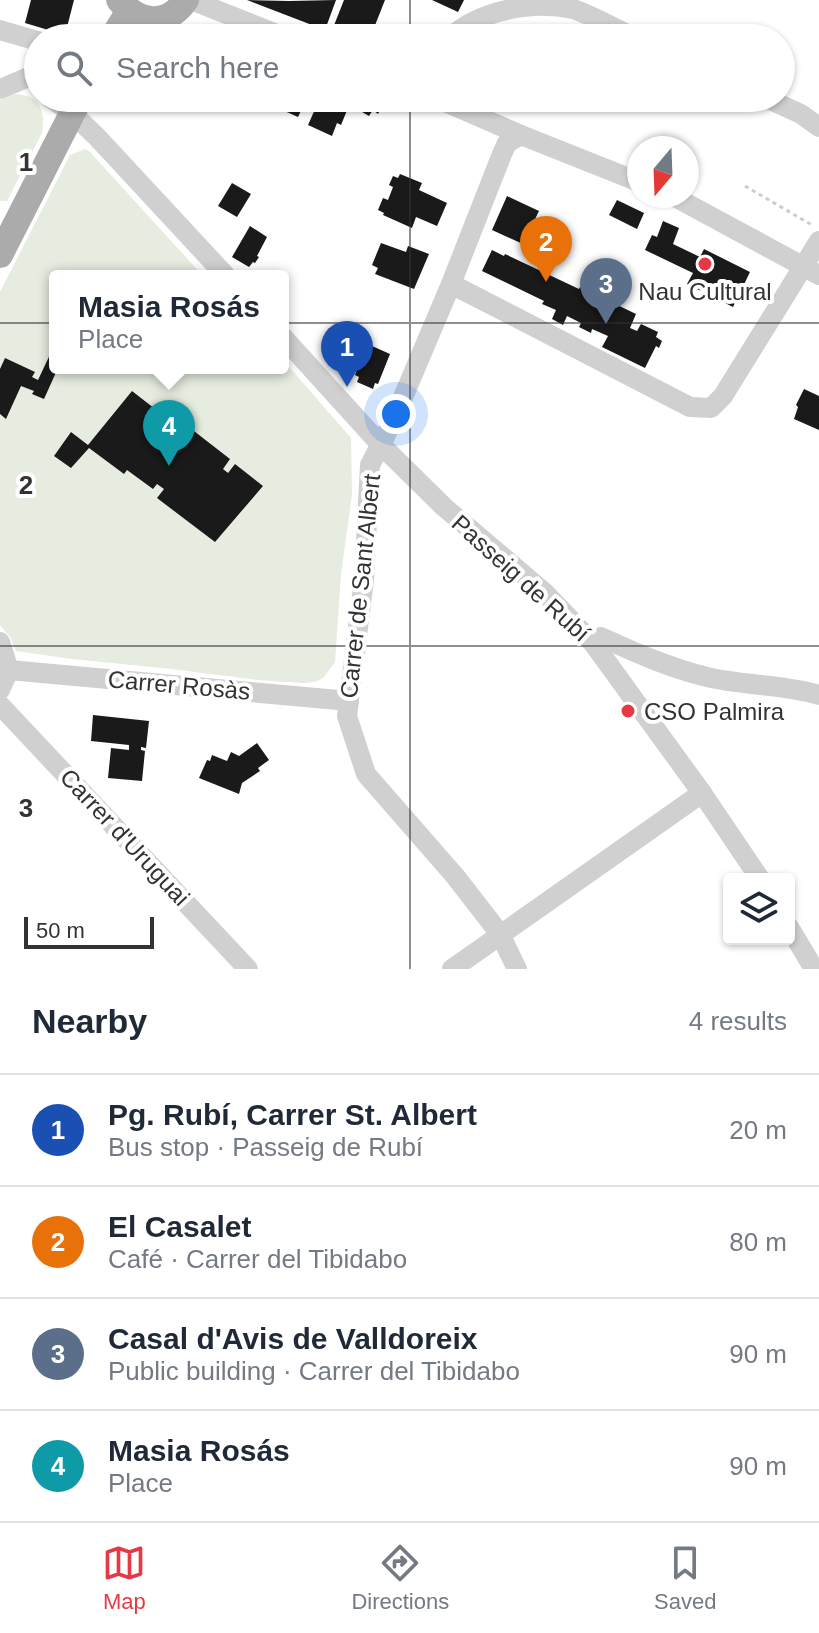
<!DOCTYPE html>
<meta charset="utf-8">
<style>
body{margin:0;font-family:Arial,sans-serif;background:#f2f2f3;color:#1f2937}
.controls{position:absolute;right:24px;bottom:24px;display:grid;overflow:hidden;border-radius:8px;box-shadow:0 2px 6px #0004}
.controls button{width:72px;height:72px;display:grid;place-items:center;padding:0;border:0;border-bottom:2px solid #e0e1e3;background:#fff;color:#1f2937;font:40px sans-serif}
.compass{position:absolute;left:627px;top:136px;width:72px;height:72px;border-radius:50%;background:#fff;box-shadow:0 2px 6px #0004;rotate:199deg}
.scale{position:absolute;left:24px;bottom:20px;width:130px;box-sizing:border-box;padding-left:8px;border:4px solid #333;border-top:0;font-size:22px;line-height:28px;white-space:nowrap;color:#333;-webkit-text-stroke:6px #fff;paint-order:stroke}
.you{position:absolute;left:396px;top:414px;width:28px;height:28px;margin:-20px;border:6px solid #fff;border-radius:50%;background:#1a73e8;box-shadow:0 0 0 12px #1a73e833}
.badge{display:grid;place-items:center;width:52px;height:52px;border-radius:50%;background:#e63946;color:#fff;font-size:26px;font-weight:700}
.pin{position:absolute;translate:-50% -66px;filter:drop-shadow(0 2px 4px #0008)}
.pin::after{content:'';position:absolute;top:42px;width:28px;height:24px;background:inherit;clip-path:polygon(0 0,100% 0,50% 100%)}
.popup{position:absolute;left:49px;top:270px;width:240px;height:104px;box-sizing:border-box;display:grid;place-content:center;border-radius:8px;background:#fff;filter:drop-shadow(0 2px 6px #0005);font-size:26px;white-space:nowrap;color:#747a83}
.popup b{font-size:30px;color:#1f2937}
.popup::after{content:'';position:absolute;left:50%;top:100%;margin-left:-16px;border:16px solid transparent;border-top-color:#fff}
.list{margin:0;padding:0;list-style:none}
h2{display:flex;justify-content:space-between;align-items:center;height:104px;margin:0;padding:0 32px;font-size:34px}
h2 small{font-size:26px;font-weight:400;color:#747a83}
.list li{display:grid;grid-template-columns:52px 1fr auto;gap:24px;align-items:center;box-sizing:border-box;height:112px;padding:0 32px;border-top:2px solid #e0e1e3}
.list b{display:block;font-size:30px;white-space:nowrap}
.list p{margin:0;font-size:26px;white-space:nowrap;color:#747a83}
.list em{font-size:26px;font-style:normal;color:#747a83}
.icon{flex:none;width:44px;height:44px;fill:none;stroke:currentColor;stroke-width:2;stroke-linecap:round;stroke-linejoin:round}
.map{position:relative;flex:none;width:819px;height:969px;overflow:hidden}
.search{position:absolute;background:#fff;box-shadow:0 2px 6px #0004;left:24px;right:24px;top:24px;height:88px;display:flex;align-items:center;gap:20px;box-sizing:border-box;padding:0 28px;border-radius:44px;color:#747a83;font-size:30px}
.sheet{height:552px;background:#fff}
nav{display:flex;justify-content:space-around;align-items:center;box-sizing:border-box;height:112px;border-top:2px solid #e0e1e3;background:#fff;font-size:22px;color:#747a83}
nav a{display:grid;justify-items:center;gap:4px}
nav .on{color:#e63946}
.map>svg:first-child{display:block}
.green{fill:#e6ecdf}
.building{fill:#1a1a1a}
.lines{fill:none;stroke-linecap:round;stroke-linejoin:round}
.path{stroke:#cdcdcd;stroke-width:3;stroke-dasharray:4 4;stroke-linecap:butt}
.minor{stroke:#d0d0d0;stroke-width:20}
.major{stroke:#ababab;stroke-width:26}
.grid{fill:none;stroke:#333;stroke-width:2;stroke-opacity:0.55}
.poi-dot{fill:#e63946;stroke:#fff;stroke-width:3}
.labels{text-anchor:middle;dominant-baseline:central;stroke-width:8;stroke-linejoin:round;paint-order:stroke}
.poi-label{font-size:24px;fill:#333;stroke:#fff}
.street-label{font-size:24px;fill:#333;stroke:#fff}
.grid-label{font-size:26px;text-anchor:middle;font-weight:bold;fill:#333;stroke:#fff;stroke-width:8;stroke-linejoin:round;paint-order:stroke}
</style>
<div class="map">
<svg width="819" height="969" viewBox="0 0 819 969">
<rect width="100%" height="100%" fill="#fff"/>
<!-- green -->
<g class="green">
<path d="M15,94C41,96 45,110 42,133L7,201H0V100Z"/>
<polygon points="85,149 90,152 203,276 55,276 55,368 283,368 283,360 351,438 352,495 341,574 335,662 324,677 318,681 305,683 257,680 171,669 72,659 16,651 10,637 0,625 0,292 70,155"/>
</g>
<!-- building -->
<g class="building">
<polygon points="31,0 74,0 65,35 25,23"/>
<polygon points="247,0 289,1 336,0 325,30"/>
<polygon points="344,0 385,0 370,38 344,38 331,33"/>
<polygon points="432,0 464,0 458,12"/>
<polygon points="284,98 313,98 312,102 306,100 298,117 280,109"/>
<polygon points="320,98 326,98 348,108 341,125 337,123 332,136 308,125"/>
<polygon points="347,98 379,98 378,99 384,103 378,114 373,110 369,116 345,102"/>
<polygon points="400,174 422,183 419,190 447,203 437,226 416,217 412,228 383,215 384,213 378,210 383,198 388,200 393,187 389,185 393,176 398,178"/>
<polygon points="232,183 251,194 237,217 218,206"/>
<polygon points="507,196 539,211 523,244 492,230"/>
<polygon points="617,200 644,213 637,229 609,215"/>
<polygon points="663,221 679,228 673,244 700,257 704,249 750,272 733,307 687,284 693,273 645,250 652,235 657,237"/>
<polygon points="250,226 267,237 257,256 259,257 255,263 253,262 249,267 232,257"/>
<polygon points="381,243 406,252 408,246 429,254 414,289 375,274 378,268 372,265"/>
<polygon points="492,250 504,256 505,254 579,289 580,287 636,314 630,328 637,331 641,324 658,332 656,337 662,341 659,348 656,346 645,368 602,347 608,336 592,329 591,333 579,327 581,323 567,316 563,325 552,319 556,310 542,304 544,301 482,271"/>
<polygon points="55,344 55,368 58,368 44,399 32,394 34,391 21,386 6,419 0,414 0,369 5,358 35,372 32,377 38,380"/>
<polygon points="359,344 371,349 372,346 390,354 378,384 375,383 373,389 357,382 359,377 355,375 359,365 352,362"/>
<polygon points="804,389 819,396 819,430 794,419 798,407 796,405"/>
<polygon points="132,391 168,419 165,423 175,430 181,421 230,459 223,469 228,473 235,464 263,486 215,542 157,498 164,489 157,484 153,489 127,470 124,474 89,448 71,468 54,456 71,432 88,445"/>
<polygon points="93,715 149,721 146,748 141,747 141,750 145,751 142,781 108,778 111,748 129,750 129,745 91,741"/>
<polygon points="257,743 269,760 258,768 260,771 242,783 239,794 199,778 207,760 210,761 212,755 227,761 231,752 239,756"/>
</g>
<g class="lines">
<!-- path -->
<polyline class="path" points="745,186 812,225"/>
<!-- minor -->
<g class="minor">
<polyline points="191,0 287,38"/>
<polyline points="0,30 38,41"/>
<path d="M449,38C481,10 532,0 573,9C594,16 615,29 636,38"/>
<polyline points="0,89 38,73"/>
<polyline points="51,98 72,113 97,137 226,276"/>
<polyline points="436,98 521,135 639,182"/>
<polyline points="766,98 801,114 819,127"/>
<polyline points="673,196 819,275"/>
<polyline points="451,284 690,407 711,408 723,396 819,241"/>
<polyline points="283,337 380,444 444,507 544,592 593,643 702,793 760,879"/>
<polyline points="0,642 9,670 0,690"/>
<path d="M593,643L601,637C636,653 670,668 707,677C744,686 783,684 819,695"/>
<polyline points="9,670 349,701"/>
<polyline points="0,705 248,969"/>
<polyline points="789,927 814,969"/>
<polyline points="452,969 702,793"/>
<polyline points="517,969 500,934 455,876 366,774 347,716 364,580 370,465 393,421 451,284 502,154 507,143 521,135"/>
</g>
<!-- major -->
<g class="major">
<path d="M119,0C139,23 166,28 186,0"/>
<polyline points="112,38 129,11"/>
<polyline points="0,255 80,98"/>
</g>
</g>
<!-- grid -->
<path class="grid" d="M410,0V38M410,98V969M0,323H819M0,646H819"/>
<!-- markers -->
<g class="poi-dot">
<circle cx="705" cy="264" r="8"/>
<circle cx="628" cy="711" r="8"/>
</g>
<g class="labels">
<!-- poi labels -->
<g class="poi-label">
<text x="705" y="291">Nau Cultural</text>
<text x="644" y="711" text-anchor="start">CSO Palmira</text>
</g>
<!-- street labels -->
<g class="street-label">
<text transform="translate(521 578) rotate(42)">Passeig de Rubí</text>
<text transform="translate(360 586) rotate(-84)">Carrer de Sant Albert</text>
<text transform="translate(179 685) rotate(5)">Carrer Rosàs</text>
<text transform="translate(125 837) rotate(47)">Carrer d'Uruguai</text>
</g>
</g>
<g class="grid-label">
<text x="26" y="171">1</text>
<text x="26" y="494">2</text>
<text x="26" y="817">3</text>
</g>
</svg>
<div class="controls">
<button><svg class="icon" aria-label="layers" viewBox="0 0 24 24"><path d="M12 4l9 5-9 5-9-5zM3 14l9 5 9-5"/></svg></button>
</div>
<svg class="compass" viewBox="-18 -18 36 36"><path d="M0-13l5 13h-10z" fill="#e53935"/><path d="M0 13l5-13h-10z" fill="#747a83"/></svg>
<div class="scale">50 m</div>
<div class="you"></div>
<div class="pin badge" style="left:347px;top:387px;background:#1a4fb4">1</div>
<div class="pin badge" style="left:546px;top:282px;background:#e8710a">2</div>
<div class="pin badge" style="left:606px;top:324px;background:#5c6f8a">3</div>
<div class="pin badge" style="left:169px;top:466px;background:#0f9aa8">4</div>
<div class="popup"><b>Masia Rosás</b>Place</div>
<div class="search"><svg class="icon" aria-label="search" viewBox="0 0 24 24"><circle cx="10" cy="10" r="6"/><path d="M15 15l6 6"/></svg>Search here</div>
</div>
<section class="sheet">
<h2>Nearby<small>4 results</small></h2>
<ul class="list">
<li><span class="badge" style="background:#1a4fb4">1</span><div><b>Pg. Rubí, Carrer St. Albert</b><p>Bus stop · Passeig de Rubí</p></div><em>20 m</em></li>
<li><span class="badge" style="background:#e8710a">2</span><div><b>El Casalet</b><p>Café · Carrer del Tibidabo</p></div><em>80 m</em></li>
<li><span class="badge" style="background:#5c6f8a">3</span><div><b>Casal d'Avis de Valldoreix</b><p>Public building · Carrer del Tibidabo</p></div><em>90 m</em></li>
<li><span class="badge" style="background:#0f9aa8">4</span><div><b>Masia Rosás</b><p>Place</p></div><em>90 m</em></li>
</ul>
</section>
<nav>
<a class="on"><svg class="icon" aria-label="map" viewBox="0 0 24 24"><path d="M3 6l6-2 6 2 6-2v14l-6 2-6-2-6 2zM9 4v14M15 6v14"/></svg>Map</a>
<a><svg class="icon" aria-label="directions" viewBox="0 0 24 24"><path d="M12 3l9 9-9 9-9-9zM9 14v-3h6M13 9l2 2-2 2"/></svg>Directions</a>
<a><svg class="icon" aria-label="saved" viewBox="0 0 24 24"><path d="M7 4h10v16l-5-4-5 4z"/></svg>Saved</a>
</nav>
